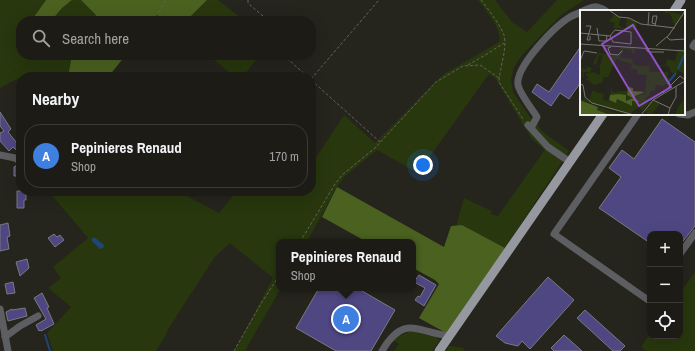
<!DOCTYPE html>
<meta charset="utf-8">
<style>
body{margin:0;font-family:"Archivo Narrow",sans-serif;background:#25241f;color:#f1f3f6}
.controls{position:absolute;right:12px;bottom:12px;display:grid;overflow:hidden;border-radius:8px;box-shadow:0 4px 16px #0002}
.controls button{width:36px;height:36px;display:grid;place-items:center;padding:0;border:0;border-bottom:1px solid #3a3935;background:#1c1b16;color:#f1f3f6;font:20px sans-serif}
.you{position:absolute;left:423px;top:165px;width:14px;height:14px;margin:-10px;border:3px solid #fff;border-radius:50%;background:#1a73e8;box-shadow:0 0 0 6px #1a73e833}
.badge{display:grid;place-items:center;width:26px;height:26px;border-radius:50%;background:#2563eb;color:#fff;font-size:13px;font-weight:700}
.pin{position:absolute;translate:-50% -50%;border:2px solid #fff;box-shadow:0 1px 4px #0006}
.popup{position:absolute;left:276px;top:239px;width:140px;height:52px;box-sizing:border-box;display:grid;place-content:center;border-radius:8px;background:#1c1b16;filter:drop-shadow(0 1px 3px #0005);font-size:13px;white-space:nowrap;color:#a0a1a1}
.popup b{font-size:15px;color:#f1f3f6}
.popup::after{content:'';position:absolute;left:50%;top:100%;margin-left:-8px;border:8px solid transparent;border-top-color:#1c1b16}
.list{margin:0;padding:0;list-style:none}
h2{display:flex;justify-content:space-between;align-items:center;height:52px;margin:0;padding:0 16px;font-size:17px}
h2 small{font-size:13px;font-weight:400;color:#a0a1a1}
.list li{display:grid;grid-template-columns:26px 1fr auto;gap:12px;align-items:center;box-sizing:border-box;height:64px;margin:0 8px 8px;padding:0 8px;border:1px solid #3a3935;border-radius:16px}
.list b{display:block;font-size:15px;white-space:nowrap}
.list p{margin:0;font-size:13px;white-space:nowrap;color:#a0a1a1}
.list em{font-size:13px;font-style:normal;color:#a0a1a1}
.icon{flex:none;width:22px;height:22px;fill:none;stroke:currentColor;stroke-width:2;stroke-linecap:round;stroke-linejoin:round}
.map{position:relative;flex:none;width:695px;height:351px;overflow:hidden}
.search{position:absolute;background:#1c1b16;box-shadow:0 4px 16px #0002;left:16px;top:16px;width:300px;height:44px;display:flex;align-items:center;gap:10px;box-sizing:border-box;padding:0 14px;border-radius:16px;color:#a0a1a1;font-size:15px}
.panel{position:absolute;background:#1c1b16;box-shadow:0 4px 16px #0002;left:16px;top:72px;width:300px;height:124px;border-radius:16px}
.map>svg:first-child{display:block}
.green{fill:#28370e}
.forest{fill:#4a6120}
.water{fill:#204678}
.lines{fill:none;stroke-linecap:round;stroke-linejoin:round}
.stream{stroke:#204678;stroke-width:2}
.building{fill:#4f4782;stroke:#7a7982}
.path{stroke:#63625c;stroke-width:1;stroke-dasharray:3 2;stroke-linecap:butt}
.minor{stroke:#5d5e61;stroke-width:7}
.major{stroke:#96989f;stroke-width:9}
.inset-river{fill:none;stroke:#204678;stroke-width:2}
.inset-road{fill:none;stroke:#777670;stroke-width:1}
.view{fill:#9353c8;fill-opacity:0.15;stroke:#9353c8;stroke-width:2}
.inset-edge{fill:none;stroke:#f2f1ec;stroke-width:2}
</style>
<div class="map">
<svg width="695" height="351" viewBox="0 0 695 351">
<rect width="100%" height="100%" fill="#25241d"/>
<!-- green -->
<g class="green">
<polygon points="0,0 46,0 31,21 21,21 21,55 72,55 68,77 21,77 0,88"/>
<polygon points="72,0 81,0 97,15 92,21 51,21 62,8"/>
<polygon points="207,0 218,0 245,21 186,21"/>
<path d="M478,0H495L512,22L527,32L557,0H584L561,15L522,55L514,67L511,79L513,92L530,117L543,132L569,151L505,248L462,225L456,226L464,198L492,211L491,214L498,216L544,151L542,148L531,138L495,78L489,74L418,173L377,150L345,176L337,187L307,242H279V288H281L245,351H234L273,278L230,243L214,258L167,331V333L156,351H53L47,333L71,307L48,288L61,278L53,267L88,238L49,192L50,191H179L185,195L219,213L237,191H311V165L344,115L375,143L435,82L444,74L499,42C503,30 485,10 478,0Z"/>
<polygon points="208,55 259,55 243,77 235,77"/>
<polygon points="695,272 695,351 646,351 641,347 650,334 650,336 680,336 680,293"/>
<polygon points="411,331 436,337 440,340 432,351 394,351 399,344 393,340 395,338"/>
<polygon points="449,346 464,348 463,351 446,351"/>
</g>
<!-- forest -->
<g class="forest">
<polygon points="46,0 72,0 62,8 51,21 31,21"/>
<polygon points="81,0 207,0 186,21 165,21 157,15 152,21 92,21 96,15"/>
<polygon points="72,55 126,55 108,77 68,77"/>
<polygon points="337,187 444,247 451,226 462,225 505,248 446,333 419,318 439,284 435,280 413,268 413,242 367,242 322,217"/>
</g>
<!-- water -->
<polygon class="water" points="94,237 104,245 103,248 100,249 91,240"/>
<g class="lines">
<!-- stream -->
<polyline class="stream" points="45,335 50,351"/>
</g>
<!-- building -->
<g class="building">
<polygon points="581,46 581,82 569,99 560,93 551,106 532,92 537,84 549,92"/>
<polygon points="0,112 11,129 8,132 21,148 21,154 13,147 9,151 0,141 0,133 4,131 0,126"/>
<polygon points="662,119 695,142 695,226 680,245 680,234 650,234 650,243 599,208 621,177 609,168 622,150 634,159"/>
<polygon points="17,165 21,167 21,176 14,176 14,167"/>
<polygon points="17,191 26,191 26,200 24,200 24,208 17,208"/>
<polygon points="8,223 10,236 7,237 9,249 0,251 0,225"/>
<polygon points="54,234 57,237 60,235 64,240 55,247 48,238"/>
<polygon points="27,259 29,268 20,276 16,262"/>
<polygon points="419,275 436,285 424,306 415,300 418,296 420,297 425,288 414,282"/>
<polygon points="548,277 574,300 530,349 522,341 518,346 505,343 496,336"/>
<polygon points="13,282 15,293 7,294 5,284"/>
<polygon points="319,288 357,288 395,310 371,351 336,351 296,328"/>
<polygon points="42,293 49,307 47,308 54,324 41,331 40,330 39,331 36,325 46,319 34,298"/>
<polygon points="25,308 27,316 8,321 6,312 12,309 12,310"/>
<polygon points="585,310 625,346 620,351 613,351 577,318"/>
<polygon points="564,335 582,351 554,351 551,348"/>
</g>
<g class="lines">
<!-- path -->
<g class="path">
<polyline points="248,0 248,3 250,5 269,21"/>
<path d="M481,0C489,10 499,23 504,35C506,43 504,55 502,63C501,70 499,76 499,82L523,119"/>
<polyline points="159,12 166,0"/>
<polyline points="283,55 308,77"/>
<polyline points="468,65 487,54 504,43"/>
<polyline points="311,79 379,0"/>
<polyline points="311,80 380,142"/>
<polyline points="300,242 335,184 342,175 375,148 436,82 463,66 480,65 499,78"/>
<polyline points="234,351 262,302 279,276"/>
</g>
<!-- minor -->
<g class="minor">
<path d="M583,11C593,6 596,5 606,11"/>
<polyline points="695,43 693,46 695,47"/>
<polyline points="638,114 554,234 648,300 650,297"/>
<polyline points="679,114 688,115 695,112"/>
<polyline points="528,125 548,147 570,162"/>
<path d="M531,128L537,117C532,109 520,94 518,85C515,67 555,26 570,17C573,15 577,14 581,12"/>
<polyline points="0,155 15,158 21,162"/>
<polyline points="680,254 695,233"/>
<polyline points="0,309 8,351"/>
<polyline points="5,337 20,326 38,316"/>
<path d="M382,351C404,314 417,332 449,336"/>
</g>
<!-- major -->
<g class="major">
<polyline points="674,11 681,0"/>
<polyline points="439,351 603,114"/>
</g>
</g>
<!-- overview -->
<g transform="translate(580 10)">
<rect width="105" height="105" fill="#25241d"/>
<path d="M84,0L102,5L95,16L90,3H85ZM35,4L41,8L39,15L43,18H46L47,8L57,12L56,20L33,18L35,13L29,11ZM42,37H54L55,43L52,44V40L44,39L40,48L52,49L53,54L58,56L86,55L87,49L95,51L98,39L105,40V64L98,61L95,65L92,63L88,56H70L69,62H88V67L91,69L83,76L76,75L74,81H70V86L65,88L69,93L62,101L59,97L48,105L2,90L4,88L9,91L14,75L6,69L9,67L5,65L9,62H4V66L0,68L4,63L0,61V56L3,59H7L6,56L12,58L9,65L12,62L20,65V57L16,56H20L23,45H19L16,55L13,54L18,43L38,46ZM36,49L52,54L51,59H57V64L67,65L65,84L56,86L55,89L61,92L52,91V96L37,89L36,92L23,90L24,84L13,81L14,75L22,73L24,67H28ZM32,76V82L47,81V85L53,86V88L47,91L46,85H30ZM105,88V105H95L98,97ZM73,91L80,94L71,105H68L65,100ZM18,97L42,105H30L16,100Z" fill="#28370e" fill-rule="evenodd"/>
<path d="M48,77L53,78V81L65,82L55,86V89L61,92L52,91V96L37,89L36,93L29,90L30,85L39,84L46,85V91L53,88L47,85ZM0,90L18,97L17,100L30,105H0Z" fill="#4a6120"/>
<path class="inset-river" d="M98,59L104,45M87,74L96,63"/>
<path class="inset-road" d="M29,0L39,7L49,8L61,14L95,18M68,15L69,2M6,16H11L7,30H10V26M75,16L77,6H73L72,13L75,14M17,18L19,31H26L27,26M35,20L51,22V34L33,32L30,26ZM0,23L30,26M87,27L90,30L105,29M0,34L105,41M76,36L89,25L105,1M31,37L28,38L30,44L38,45L42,41M66,39L68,42H84M0,51L4,41L17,43M0,74L3,75L5,87L12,93L54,105M83,83L100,66L105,70M73,90L90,98L88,105M90,98L96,87V77M61,105L73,90L105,71"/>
<path class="view" d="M53,15L91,77L59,96L22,34Z"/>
<rect width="105" height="105" class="inset-edge"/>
</g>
</svg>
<div class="controls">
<button>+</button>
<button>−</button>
<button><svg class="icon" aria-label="locate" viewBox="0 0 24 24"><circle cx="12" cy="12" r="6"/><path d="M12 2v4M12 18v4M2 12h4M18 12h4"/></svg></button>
</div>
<div class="you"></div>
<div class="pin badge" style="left:346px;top:319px;background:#3f7fe0">A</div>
<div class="popup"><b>Pepinieres Renaud</b>Shop</div>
<div class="search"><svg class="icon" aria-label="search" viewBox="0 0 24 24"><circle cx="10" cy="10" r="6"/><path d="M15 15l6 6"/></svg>Search here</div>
<section class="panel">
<h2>Nearby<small></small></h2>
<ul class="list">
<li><span class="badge" style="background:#3f7fe0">A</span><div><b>Pepinieres Renaud</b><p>Shop</p></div><em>170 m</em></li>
</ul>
</section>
</div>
